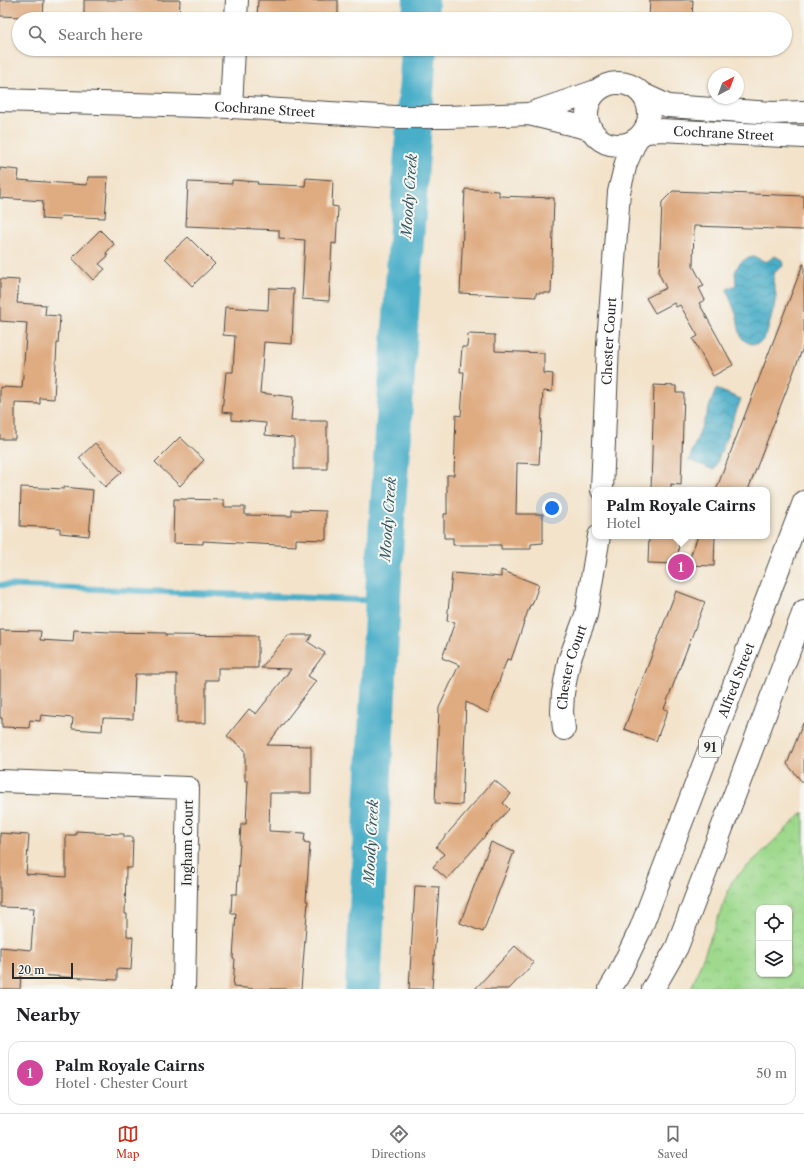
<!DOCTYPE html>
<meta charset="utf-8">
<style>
body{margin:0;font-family:"Libre Caslon Text",serif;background:#f2f2f2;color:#202124}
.controls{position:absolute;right:12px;bottom:12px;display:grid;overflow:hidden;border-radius:8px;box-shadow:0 1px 3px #0004}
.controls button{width:36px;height:36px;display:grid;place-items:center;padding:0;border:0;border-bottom:1px solid #e0e0e0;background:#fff;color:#202124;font:20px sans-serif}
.compass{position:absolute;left:708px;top:68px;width:36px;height:36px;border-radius:50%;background:#fff;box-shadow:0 1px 3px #0004;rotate:41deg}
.scale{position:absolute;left:12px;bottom:10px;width:61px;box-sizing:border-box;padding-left:4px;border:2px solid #2b2b2b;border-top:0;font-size:11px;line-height:14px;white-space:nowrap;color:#2b2b2b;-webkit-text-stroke:3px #f6f6f2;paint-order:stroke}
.you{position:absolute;left:552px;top:508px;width:14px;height:14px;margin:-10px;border:3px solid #fff;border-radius:50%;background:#1a73e8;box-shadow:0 0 0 6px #1a73e833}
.badge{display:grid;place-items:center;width:26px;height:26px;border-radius:50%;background:#c8321e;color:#fff;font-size:13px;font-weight:700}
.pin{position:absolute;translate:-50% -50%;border:2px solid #fff;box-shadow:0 1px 4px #0006}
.popup{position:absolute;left:592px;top:487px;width:178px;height:52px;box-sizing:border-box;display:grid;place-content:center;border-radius:8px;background:#fff;filter:drop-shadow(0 1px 3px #0005);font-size:13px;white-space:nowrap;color:#757577}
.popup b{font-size:15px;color:#202124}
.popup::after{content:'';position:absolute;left:50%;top:100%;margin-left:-8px;border:8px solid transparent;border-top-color:#fff}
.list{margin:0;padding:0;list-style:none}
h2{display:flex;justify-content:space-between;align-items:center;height:52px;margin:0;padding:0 16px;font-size:17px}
h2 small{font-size:13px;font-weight:400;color:#757577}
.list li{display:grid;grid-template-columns:26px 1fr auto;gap:12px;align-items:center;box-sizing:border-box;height:64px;margin:0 8px 8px;padding:0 8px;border:1px solid #e0e0e0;border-radius:12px}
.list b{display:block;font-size:15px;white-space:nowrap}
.list p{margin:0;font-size:13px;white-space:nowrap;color:#757577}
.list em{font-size:13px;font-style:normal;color:#757577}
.icon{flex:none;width:22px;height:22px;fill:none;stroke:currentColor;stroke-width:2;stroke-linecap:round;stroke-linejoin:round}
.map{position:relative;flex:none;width:804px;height:989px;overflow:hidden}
.search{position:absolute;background:#fff;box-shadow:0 1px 3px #0004;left:12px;right:12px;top:12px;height:44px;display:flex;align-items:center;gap:10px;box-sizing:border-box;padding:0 14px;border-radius:22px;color:#757577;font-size:15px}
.sheet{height:124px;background:#fff}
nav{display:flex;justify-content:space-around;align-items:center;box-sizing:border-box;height:56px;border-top:1px solid #e0e0e0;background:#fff;font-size:11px;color:#757577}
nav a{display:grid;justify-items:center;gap:2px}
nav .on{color:#c8321e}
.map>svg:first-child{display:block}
.park{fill:url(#park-crowns);stroke:#64825c;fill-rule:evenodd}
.water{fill:url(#water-waves);stroke:#3a6c7a}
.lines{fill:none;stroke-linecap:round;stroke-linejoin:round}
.stream{stroke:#48aec8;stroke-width:6}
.river{stroke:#48aec8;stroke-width:36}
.building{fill:#dfab81}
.minor-casing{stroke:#494743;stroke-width:24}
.major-casing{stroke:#494743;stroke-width:24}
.minor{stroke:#fff;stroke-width:22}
.major{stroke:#fff;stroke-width:22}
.labels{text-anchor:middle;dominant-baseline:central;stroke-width:4;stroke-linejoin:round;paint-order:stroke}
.shield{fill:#f6f6f2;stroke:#686867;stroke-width:1}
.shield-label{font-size:12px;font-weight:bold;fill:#2b2b2b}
.street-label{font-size:13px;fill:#2b2b2b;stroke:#f6f6f2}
.water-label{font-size:14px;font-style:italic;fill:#355962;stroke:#f6f6f2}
</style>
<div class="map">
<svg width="804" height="989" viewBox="0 0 804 989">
<defs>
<pattern id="park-crowns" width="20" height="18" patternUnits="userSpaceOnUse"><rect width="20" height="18" fill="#9ed98d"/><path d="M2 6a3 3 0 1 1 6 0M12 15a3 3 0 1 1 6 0" fill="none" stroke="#88ba7a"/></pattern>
<pattern id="water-waves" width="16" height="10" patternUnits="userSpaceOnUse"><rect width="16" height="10" fill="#48aec8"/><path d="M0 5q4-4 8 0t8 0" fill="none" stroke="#3c8ea3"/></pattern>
</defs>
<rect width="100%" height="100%" fill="#f6f6f2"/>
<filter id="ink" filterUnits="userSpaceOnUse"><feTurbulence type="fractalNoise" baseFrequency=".025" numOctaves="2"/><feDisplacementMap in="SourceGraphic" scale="8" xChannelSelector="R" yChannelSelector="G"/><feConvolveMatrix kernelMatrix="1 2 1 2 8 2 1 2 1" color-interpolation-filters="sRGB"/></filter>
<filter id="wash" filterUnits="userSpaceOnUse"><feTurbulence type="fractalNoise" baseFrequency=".012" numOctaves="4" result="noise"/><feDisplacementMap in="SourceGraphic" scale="16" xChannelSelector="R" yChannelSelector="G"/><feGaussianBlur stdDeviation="0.9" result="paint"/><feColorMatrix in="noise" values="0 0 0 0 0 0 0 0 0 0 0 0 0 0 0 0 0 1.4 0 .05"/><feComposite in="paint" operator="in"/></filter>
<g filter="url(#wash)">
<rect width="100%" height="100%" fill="#f3e3cb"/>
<!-- park -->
<path class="park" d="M804,812V989H691L732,881ZM759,908H789V974H759Z"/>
<!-- water -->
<g class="water">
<path d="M775,256L782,260L783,266L775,272C774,275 773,278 773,281C774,286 776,291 776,296C776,302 767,336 763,340C758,347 746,344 742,338C738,331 739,322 736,314C733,305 729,298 727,289L736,285L735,272L739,264L747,258L755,257L766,262Z"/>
<polygon points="716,389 741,399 714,470 689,460"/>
</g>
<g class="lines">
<!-- stream -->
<polyline class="stream" points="0,585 384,601"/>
<!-- river -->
<g class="river">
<polyline points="420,19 421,0"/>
<polyline points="363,989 386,536 419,49"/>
</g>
</g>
<g id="blocks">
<!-- building -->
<g class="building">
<polygon points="0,0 44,0 43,18 0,16"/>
<polygon points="84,0 180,0 179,19 84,19"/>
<polygon points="258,0 338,0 338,19 257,19"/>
<polygon points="650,0 693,0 692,19 649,19"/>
<polygon points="0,168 19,170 18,180 87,185 88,177 108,177 105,218 61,216 60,220 42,219 43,201 0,198"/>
<polygon points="306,178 333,180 332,206 338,207 336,244 332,243 329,301 302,299 305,240 279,238 279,230 186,226 188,182 232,184 232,180 258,182 257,184 305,186"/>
<polygon points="465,189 499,191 499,196 554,198 551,293 536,293 536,297 460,293"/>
<polygon points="673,191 804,196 804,230 694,226 693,266 704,286 699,288 705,300 699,303 733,365 713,376 693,339 698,336 680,305 676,307 674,303 655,313 646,298 666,288 659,274 662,202"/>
<polygon points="100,230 114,244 106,253 108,256 99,264 105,269 93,280 72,258"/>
<polygon points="188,237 215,264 192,286 165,258"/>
<polygon points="803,264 804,264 804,345 748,490 716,490"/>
<polygon points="0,279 19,280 17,303 46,305 45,315 60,316 58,344 57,343 54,399 40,398 40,404 15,403 15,439 0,439 0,387 22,388 27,323 0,321"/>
<polygon points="269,288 294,289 292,344 264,342 260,393 293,397 291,421 327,421 327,469 294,469 294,438 265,435 266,423 232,420 232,413 222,412 226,372 233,372 235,336 223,335 225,307 268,310"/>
<polygon points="468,334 495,335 495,351 544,353 544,373 553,374 552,392 543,391 539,464 517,463 516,514 543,514 543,543 531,544 531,549 501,549 501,545 453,545 453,538 444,538 444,514 447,514 447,475 454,475 456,415 461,416 464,372 460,372 462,347 467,347"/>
<polygon points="654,385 676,386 676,393 684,393 681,485 671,484 671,490 651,490"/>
<polygon points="180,437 204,460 180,486 155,462"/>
<polygon points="95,443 122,472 105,487 79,458"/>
<polygon points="21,487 64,489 64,487 93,490 89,536 60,533 60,528 20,526"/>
<polygon points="174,499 224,500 224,507 245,507 245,515 292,516 292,510 326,511 326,540 296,539 296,546 203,541 203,544 173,543"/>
<polygon points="649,536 679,536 678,564 648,563"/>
<polygon points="698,536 715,536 714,566 687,565"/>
<polygon points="501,570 539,585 532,605 530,605 511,660 507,659 488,713 466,702 462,805 435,803 439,708 459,665 442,658 455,622 447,621 452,573 501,577"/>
<polygon points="676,591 705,602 664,709 668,710 656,741 624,729"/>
<polygon points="0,630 41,631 40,640 73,642 74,630 109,632 166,633 166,635 258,636 258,668 218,668 218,680 206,680 206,723 177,723 177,674 135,674 133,719 103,718 102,731 72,729 73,718 41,715 40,721 30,720 29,728 2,727 2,718 0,718"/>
<polygon points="288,635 312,635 308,642 325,653 308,676 316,681 267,745 311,746 311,793 270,793 269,831 305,833 304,842 310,843 306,901 308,901 301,989 257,989 233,987 235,959 233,958 236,913 231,913 232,894 237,894 241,824 246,824 248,781 245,781 245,750 227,736 249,709 256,714 291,669 261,668"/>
<polygon points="803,723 804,724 804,784 787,764"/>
<polygon points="494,780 511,794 503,803 509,809 447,879 433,867 444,854 436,847"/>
<polygon points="76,831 95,832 95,833 124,834 124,837 133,837 132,868 126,868 125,914 127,914 127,936 133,937 131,970 117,969 117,980 21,974 20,989 0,989 0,947 31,950 34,908 0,907 0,833 29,835 26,874 66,877 66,835 76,835"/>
<polygon points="491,842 514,852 483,932 460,923"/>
<polygon points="415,886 439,887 432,989 409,989"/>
<polygon points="515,946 534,963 509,989 475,989"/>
</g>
</g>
</g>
<g filter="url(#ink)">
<use href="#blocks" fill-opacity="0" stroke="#494743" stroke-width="1"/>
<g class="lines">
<!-- minor casing -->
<g class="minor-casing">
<g id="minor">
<polyline points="236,19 237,0"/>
<circle cx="618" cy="114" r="31"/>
<polyline points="642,94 668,106 773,113 804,112"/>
<path id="s1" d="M0,100L231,107L395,117H446L529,114L591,129"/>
<polyline points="231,107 234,49"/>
<polyline points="529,114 596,91"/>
<path id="s2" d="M643,133L660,130L804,137"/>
<path id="s3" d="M602,490L608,344L619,192L626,163L636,140"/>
<path id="s4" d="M564,729L562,712L563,693L569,661L586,615L599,536"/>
<polyline points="0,781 188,788 184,989"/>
</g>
</g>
<!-- major casing -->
<g class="major-casing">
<g id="major">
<path id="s5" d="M610,989L619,974L641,928L804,502"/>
<polyline points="653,989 677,947 804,611"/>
</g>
</g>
<!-- minor -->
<use href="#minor" class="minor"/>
<!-- major -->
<use href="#major" class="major"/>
</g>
</g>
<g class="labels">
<!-- shield labels -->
<rect class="shield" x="699" y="737" width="22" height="20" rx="3"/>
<g class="shield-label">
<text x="710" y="747">91</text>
</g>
<!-- street labels -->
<g class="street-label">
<text stroke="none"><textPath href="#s1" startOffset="265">Cochrane Street</textPath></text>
<text stroke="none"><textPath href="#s2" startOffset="81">Cochrane Street</textPath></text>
<text stroke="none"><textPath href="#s3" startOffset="149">Chester Court</textPath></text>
<text stroke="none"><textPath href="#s4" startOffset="63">Chester Court</textPath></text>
<text stroke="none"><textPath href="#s5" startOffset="334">Alfred Street</textPath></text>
<text transform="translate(187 843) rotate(-89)">Ingham Court</text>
</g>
<!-- water labels -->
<g class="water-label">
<text transform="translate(409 196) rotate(-86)">Moody Creek</text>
<text transform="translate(388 519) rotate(-86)">Moody Creek</text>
<text transform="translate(371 842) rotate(-87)">Moody Creek</text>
</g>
</g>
</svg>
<div class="controls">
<button><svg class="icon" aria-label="locate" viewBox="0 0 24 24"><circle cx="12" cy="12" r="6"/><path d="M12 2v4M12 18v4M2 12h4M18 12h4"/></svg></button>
<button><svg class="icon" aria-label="layers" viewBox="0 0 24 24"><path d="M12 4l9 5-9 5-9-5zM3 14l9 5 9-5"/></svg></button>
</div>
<svg class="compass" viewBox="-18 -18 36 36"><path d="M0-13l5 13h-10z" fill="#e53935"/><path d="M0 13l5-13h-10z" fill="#757577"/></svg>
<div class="scale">20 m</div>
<div class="you"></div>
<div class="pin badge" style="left:681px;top:567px;background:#d1479c">1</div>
<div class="popup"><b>Palm Royale Cairns</b>Hotel</div>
<div class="search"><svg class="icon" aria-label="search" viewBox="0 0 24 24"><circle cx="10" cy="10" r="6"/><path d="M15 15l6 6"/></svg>Search here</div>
</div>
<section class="sheet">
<h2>Nearby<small></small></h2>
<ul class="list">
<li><span class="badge" style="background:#d1479c">1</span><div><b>Palm Royale Cairns</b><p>Hotel · Chester Court</p></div><em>50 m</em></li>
</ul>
</section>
<nav>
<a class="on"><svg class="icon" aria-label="map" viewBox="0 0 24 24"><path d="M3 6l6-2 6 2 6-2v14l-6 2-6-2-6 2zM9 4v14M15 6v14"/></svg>Map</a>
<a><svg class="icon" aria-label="directions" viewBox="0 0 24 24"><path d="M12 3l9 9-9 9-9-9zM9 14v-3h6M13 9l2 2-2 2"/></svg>Directions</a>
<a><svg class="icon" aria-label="saved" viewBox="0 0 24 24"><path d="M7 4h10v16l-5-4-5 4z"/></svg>Saved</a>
</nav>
